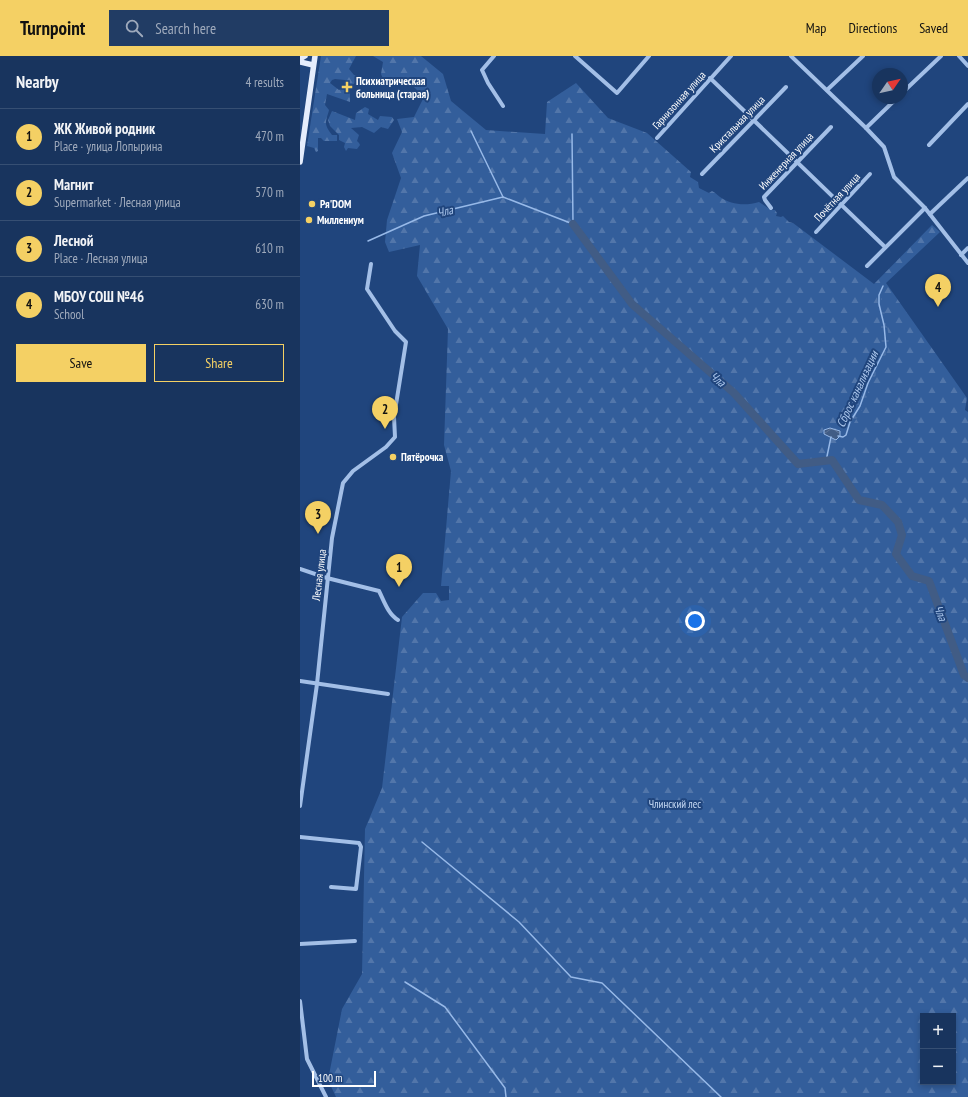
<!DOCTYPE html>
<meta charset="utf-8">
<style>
body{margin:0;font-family:"PT Sans Narrow",sans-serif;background:#213c64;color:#f1f3f6}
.controls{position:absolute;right:12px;bottom:12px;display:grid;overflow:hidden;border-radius:0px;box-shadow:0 2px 6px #0003}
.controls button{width:36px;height:36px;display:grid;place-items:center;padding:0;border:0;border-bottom:1px solid #364f73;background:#18345e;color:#f1f3f6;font:20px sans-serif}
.compass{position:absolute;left:572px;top:12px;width:36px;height:36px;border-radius:50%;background:#18345e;box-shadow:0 2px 6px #0003;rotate:56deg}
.scale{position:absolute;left:12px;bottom:10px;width:64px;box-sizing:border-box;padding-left:4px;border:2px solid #fff;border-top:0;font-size:11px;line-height:14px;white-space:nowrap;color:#fff;-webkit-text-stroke:3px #20457d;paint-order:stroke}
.you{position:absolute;left:395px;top:565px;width:14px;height:14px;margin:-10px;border:3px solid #fff;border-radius:50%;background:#1a73e8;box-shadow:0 0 0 6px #1a73e833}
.badge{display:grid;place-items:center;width:26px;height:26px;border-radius:50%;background:#f4d064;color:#111;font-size:13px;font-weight:700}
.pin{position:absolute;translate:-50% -33px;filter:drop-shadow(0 1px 2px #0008)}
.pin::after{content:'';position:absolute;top:21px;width:14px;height:12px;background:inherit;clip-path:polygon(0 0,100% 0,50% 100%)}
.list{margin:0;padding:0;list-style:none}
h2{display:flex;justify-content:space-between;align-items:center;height:52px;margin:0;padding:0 16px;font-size:17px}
h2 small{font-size:13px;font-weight:400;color:#9faabc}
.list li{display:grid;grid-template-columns:26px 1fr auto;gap:12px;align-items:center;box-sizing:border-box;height:56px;padding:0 16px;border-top:1px solid #364f73}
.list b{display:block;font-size:15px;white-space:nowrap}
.list p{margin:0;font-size:13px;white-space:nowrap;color:#9faabc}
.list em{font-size:13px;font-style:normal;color:#9faabc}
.actions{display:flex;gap:8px;padding:12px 16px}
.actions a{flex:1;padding:9px 0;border:1px solid #f4d064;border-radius:0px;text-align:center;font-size:14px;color:#f4d064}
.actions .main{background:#f4d064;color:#111}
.icon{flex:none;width:22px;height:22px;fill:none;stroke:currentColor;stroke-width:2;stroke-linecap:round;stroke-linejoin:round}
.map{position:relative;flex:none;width:668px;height:1041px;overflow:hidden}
header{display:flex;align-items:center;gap:24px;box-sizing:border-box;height:56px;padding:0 20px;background:#f4d064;color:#111}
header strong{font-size:19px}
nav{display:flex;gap:22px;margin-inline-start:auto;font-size:14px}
.search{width:280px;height:36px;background:#213c64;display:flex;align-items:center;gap:10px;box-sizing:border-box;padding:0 14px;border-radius:0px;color:#9faabc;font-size:15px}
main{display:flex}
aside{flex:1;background:#18345e}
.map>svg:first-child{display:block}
.forest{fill:url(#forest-firs);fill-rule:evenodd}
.wetland{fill:url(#wetland-marsh)}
.water{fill:url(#water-waves);stroke:#97b9e8}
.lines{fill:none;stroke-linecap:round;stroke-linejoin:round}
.stream{stroke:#97b9e8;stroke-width:1.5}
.river{stroke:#415c85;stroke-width:8}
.minor{stroke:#a3bfe7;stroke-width:4}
.major{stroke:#e5edfd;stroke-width:5.5}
.poi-dot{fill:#f4d064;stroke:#20457d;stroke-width:1.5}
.labels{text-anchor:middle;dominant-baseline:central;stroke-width:4;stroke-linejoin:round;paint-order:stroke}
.poi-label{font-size:11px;font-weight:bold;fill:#fff;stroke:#20457d;text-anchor:start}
.street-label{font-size:11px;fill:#fff;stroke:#20457d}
.park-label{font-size:11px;fill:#c7daf5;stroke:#20457d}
.water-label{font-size:12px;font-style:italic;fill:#aec9ee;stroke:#20457d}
</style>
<header>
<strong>Turnpoint</strong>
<div class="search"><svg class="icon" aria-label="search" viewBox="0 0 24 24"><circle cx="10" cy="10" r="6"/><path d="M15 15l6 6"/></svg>Search here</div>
<nav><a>Map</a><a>Directions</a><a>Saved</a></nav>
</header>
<main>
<aside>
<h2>Nearby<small>4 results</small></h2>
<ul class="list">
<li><span class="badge">1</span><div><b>ЖК Живой родник</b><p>Place · улица Лопырина</p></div><em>470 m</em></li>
<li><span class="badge">2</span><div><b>Магнит</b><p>Supermarket · Лесная улица</p></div><em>570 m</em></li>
<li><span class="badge">3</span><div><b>Лесной</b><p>Place · Лесная улица</p></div><em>610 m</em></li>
<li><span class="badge">4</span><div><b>МБОУ СОШ №46</b><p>School</p></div><em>630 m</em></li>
</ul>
<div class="actions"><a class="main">Save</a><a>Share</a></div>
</aside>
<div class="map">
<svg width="668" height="1041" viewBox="0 0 668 1041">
<defs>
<pattern id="forest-firs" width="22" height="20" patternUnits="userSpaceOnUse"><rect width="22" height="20" fill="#335e9b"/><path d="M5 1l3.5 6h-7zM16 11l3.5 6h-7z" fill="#5276aa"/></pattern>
<pattern id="wetland-marsh" width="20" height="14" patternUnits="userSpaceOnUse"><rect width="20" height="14" fill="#335e9b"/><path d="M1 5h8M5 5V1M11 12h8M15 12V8" fill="none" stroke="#5276aa"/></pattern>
<pattern id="water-waves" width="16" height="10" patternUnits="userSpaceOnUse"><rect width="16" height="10" fill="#415c85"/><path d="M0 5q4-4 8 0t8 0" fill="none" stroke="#5e7497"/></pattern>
</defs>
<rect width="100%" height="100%" fill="#20457d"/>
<!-- forest -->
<g class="forest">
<path d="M21,0H56L49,13L54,19L61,20V25L56,26L50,31V46L27,38L25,49L29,54C26,66 23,67 32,79H37V85H24L21,82H18V95L16,96L14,92L7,90ZM35,23L45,24L43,32L39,34L30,27L32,24Z"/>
<path d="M73,0H121L143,18L151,45L186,74L245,78L247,46L276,27L308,62L347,77L391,116L390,121L398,126L399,132L409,137L412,135C416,137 417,139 420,141C431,149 446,150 459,146L471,154H475L477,157L476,160L481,161L483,160L489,166L493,167L574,228L632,169L640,176L586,227L667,342L665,354L668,356V1041H36L28,1024L42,953L62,918L65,773L82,732L102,561L123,537H136L141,545L149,544V530H141L151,415L144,389L148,273L117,220L120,189L89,196L85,186L87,164L101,122L92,97L102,76L97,63L114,61L124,41L111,28L99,23L95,30L84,25L81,18L83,6ZM623,960H653V1026H623Z"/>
<polygon points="65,51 69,53 68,58 78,64 80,60 92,61 94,64 88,73 81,71 74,77 62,71 51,72 59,79 57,85 59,87 60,89 57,93 48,92 46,95 44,91 45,87 39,84 39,79 30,70 28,64 32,55 55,64 56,57"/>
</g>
<!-- wetland -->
<polygon class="wetland" points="581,238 589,281 588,294 570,331 563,352 551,372 550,378 537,385 522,377 526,371 542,368 557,348 565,325 582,289 577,239"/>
<!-- water -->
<polygon class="water" points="530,372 540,375 540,380 536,384 524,378 524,374"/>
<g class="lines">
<!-- stream -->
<g class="stream">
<polyline points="171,75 203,141"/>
<polyline points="68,185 124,160 203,141 273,168 272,78"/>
<polyline points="538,380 543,381 546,379 550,366 560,350 568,327 586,291 584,269 579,248 579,239 583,230"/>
<polyline points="526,405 531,381"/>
<polyline points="122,786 219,866 271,921 302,927 421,1041"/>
<polyline points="105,926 145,951 205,1032 206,1041"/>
</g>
<!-- river -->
<polyline class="river" points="273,168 332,248 434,337 498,408 532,404 559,444 582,449 598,466 602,479 596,498 612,520 629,525 664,619 668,622"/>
<!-- minor -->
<g class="minor">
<polyline points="194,0 182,14 188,27 203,50"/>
<polyline points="275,0 317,37 349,0"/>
<polyline points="491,0 566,72"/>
<polyline points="659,0 668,10"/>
<polyline points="410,22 585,191"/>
<polyline points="527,34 563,0"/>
<polyline points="602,37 641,0"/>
<polyline points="597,42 566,72 584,91 594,121 625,152 668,207"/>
<polyline points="357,82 431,0"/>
<polyline points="629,89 668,48"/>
<polyline points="402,118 486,31"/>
<polyline points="471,152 465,144 464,141 531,71"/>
<polyline points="630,158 668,122"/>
<polyline points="516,176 570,118"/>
<polyline points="661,199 668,192"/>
<polyline points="567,210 625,152"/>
<path d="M0,513L27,522L79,535C84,545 88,558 98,564"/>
<polyline points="0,625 88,638"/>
<polyline points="0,750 17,628 32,482 43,427 53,415 86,391 95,381 94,361 106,286 95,275 67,233 71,208"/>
<polyline points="0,781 59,787 61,791 56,833 31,831"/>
<polyline points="0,888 55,885"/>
<polyline points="0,945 7,1003 26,1041"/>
</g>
<!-- major -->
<g class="major">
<polyline points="0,3 5,0"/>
<polyline points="0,6 13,9"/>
<polyline points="0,106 15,0"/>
</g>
</g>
<!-- markers -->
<g class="poi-dot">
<path d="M45 25h4v4h4v4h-4v4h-4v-4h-4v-4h4z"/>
<circle cx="12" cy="148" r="4"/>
<circle cx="9" cy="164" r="4"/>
<circle cx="93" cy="401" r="4"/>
</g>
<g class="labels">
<!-- poi labels -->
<g class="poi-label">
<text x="56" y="25">Психиатрическая<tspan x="56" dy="13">больница (старая)</tspan></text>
<text x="20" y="148">Ря'DOM</text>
<text x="17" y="164">Миллениум</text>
<text x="101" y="401">Пятёрочка</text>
</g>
<!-- street labels -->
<g class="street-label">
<text transform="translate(379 44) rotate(-48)">Гарнизонная улица</text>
<text transform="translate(437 68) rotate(-46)">Кристальная улица</text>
<text transform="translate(486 105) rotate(-47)">Инженерная улица</text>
<text transform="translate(537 141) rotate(-47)">Почётная улица</text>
<text transform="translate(19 519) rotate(-83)">Лесная улица</text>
</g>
<!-- park labels -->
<g class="park-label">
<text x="375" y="748">Члинский лес</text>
</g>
<!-- water labels -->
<g class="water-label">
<text transform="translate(145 155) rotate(-14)">Чла</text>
<text transform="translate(418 323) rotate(41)">Чла</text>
<text transform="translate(557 333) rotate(-65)">Сброс канализации</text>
<text transform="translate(641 557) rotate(70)">Чла</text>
</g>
</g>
</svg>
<div class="controls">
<button>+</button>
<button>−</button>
</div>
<svg class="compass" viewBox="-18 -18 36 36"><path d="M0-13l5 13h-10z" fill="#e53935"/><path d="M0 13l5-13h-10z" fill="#9faabc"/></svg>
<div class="scale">100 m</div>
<div class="you"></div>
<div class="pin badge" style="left:99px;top:531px">1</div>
<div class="pin badge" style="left:85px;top:373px">2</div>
<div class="pin badge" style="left:18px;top:478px">3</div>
<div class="pin badge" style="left:638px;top:251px">4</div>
</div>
</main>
